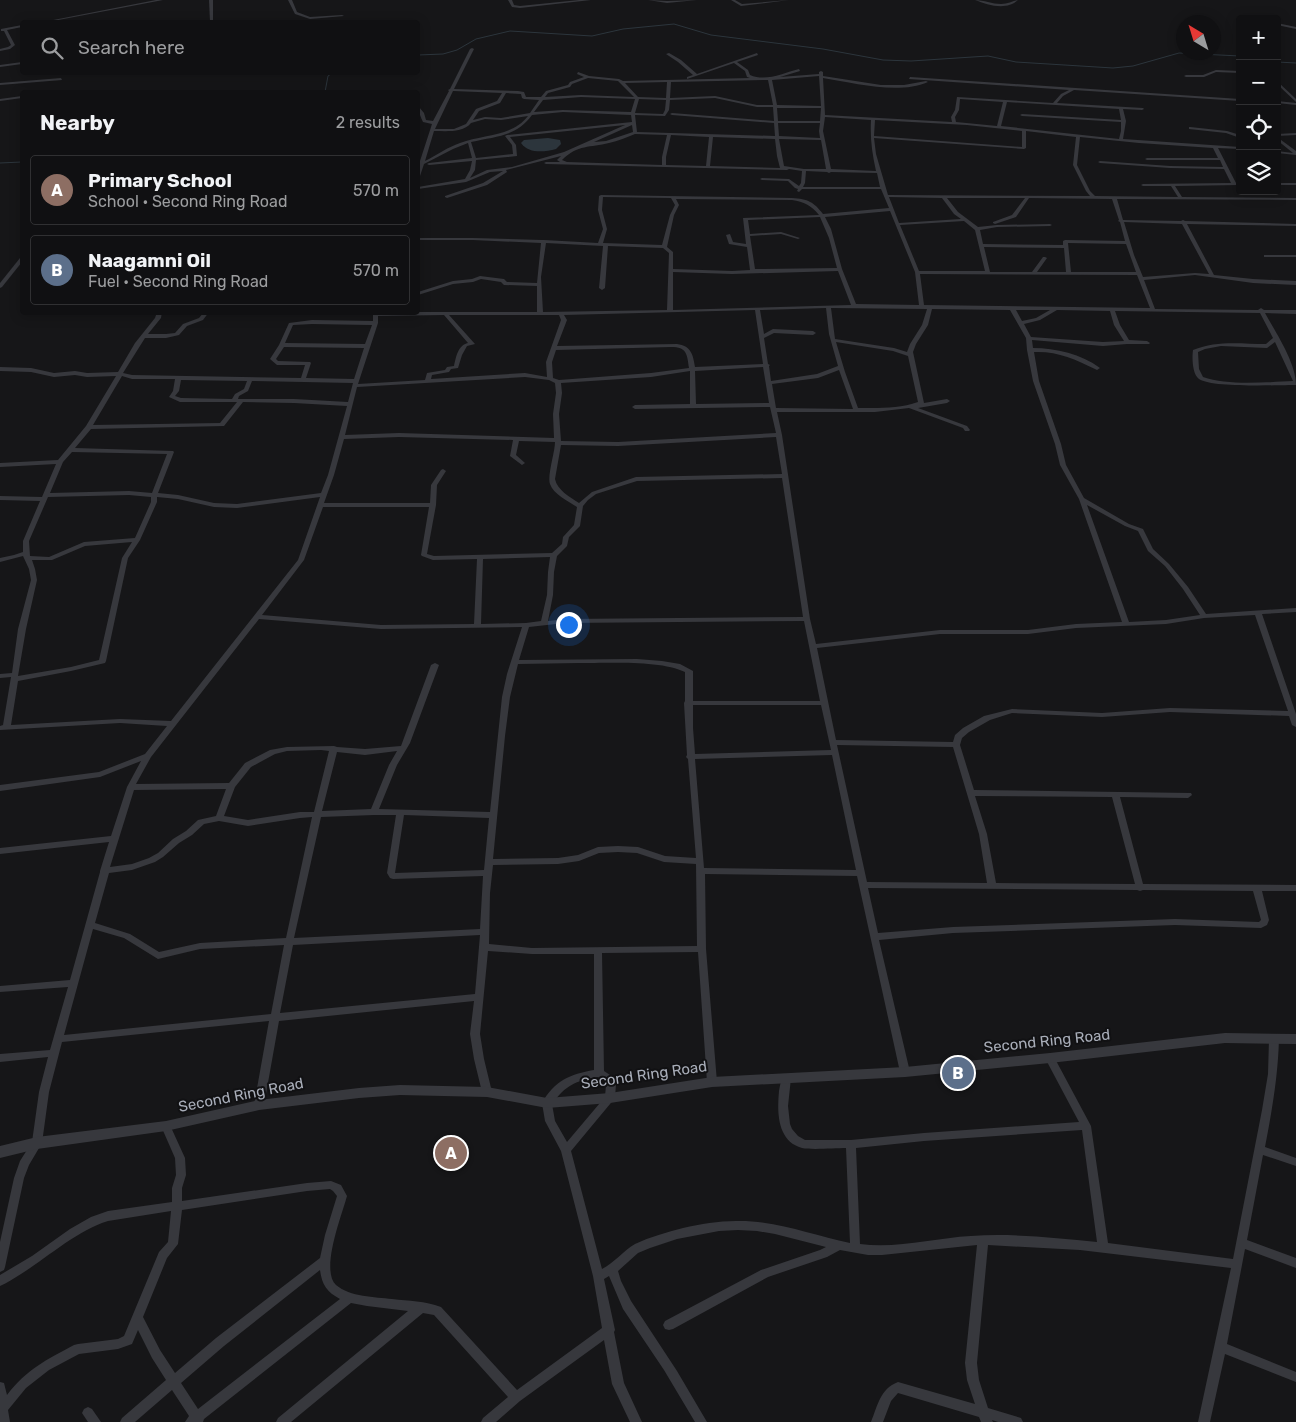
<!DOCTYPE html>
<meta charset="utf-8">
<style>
body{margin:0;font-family:Rubik,sans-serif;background:#1e1e20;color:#f1f3f6}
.controls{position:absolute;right:15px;top:15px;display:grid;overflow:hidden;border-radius:5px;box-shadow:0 2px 12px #0003}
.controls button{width:45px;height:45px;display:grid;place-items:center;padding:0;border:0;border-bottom:1px solid #303032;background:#101012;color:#f1f3f6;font:25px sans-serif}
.compass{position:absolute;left:1176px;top:15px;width:45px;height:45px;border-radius:50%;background:#101012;box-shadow:0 2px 12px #0003;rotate:322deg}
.you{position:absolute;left:568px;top:624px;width:18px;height:18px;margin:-12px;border:4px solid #fff;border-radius:50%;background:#1a73e8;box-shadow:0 0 0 8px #1a73e833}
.badge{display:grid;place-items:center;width:32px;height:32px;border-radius:50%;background:#f2b134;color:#fff;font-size:16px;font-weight:700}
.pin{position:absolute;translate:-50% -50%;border:2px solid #fff;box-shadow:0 1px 5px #0006}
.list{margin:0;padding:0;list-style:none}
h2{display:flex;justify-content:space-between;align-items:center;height:65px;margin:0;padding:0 20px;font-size:21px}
h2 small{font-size:16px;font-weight:400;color:#9c9d9f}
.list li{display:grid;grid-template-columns:32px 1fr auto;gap:15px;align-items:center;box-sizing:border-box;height:70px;margin:0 10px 10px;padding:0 10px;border:1px solid #303032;border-radius:5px}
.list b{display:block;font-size:19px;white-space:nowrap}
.list p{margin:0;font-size:16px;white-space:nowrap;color:#9c9d9f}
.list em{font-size:16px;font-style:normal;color:#9c9d9f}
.icon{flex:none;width:28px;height:28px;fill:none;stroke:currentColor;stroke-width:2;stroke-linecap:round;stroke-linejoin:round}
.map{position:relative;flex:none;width:1296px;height:1422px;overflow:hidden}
.search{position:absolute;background:#101012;box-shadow:0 2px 12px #0003;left:20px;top:20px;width:400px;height:55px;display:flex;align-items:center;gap:12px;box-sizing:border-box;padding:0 18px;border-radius:5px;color:#9c9d9f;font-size:19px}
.panel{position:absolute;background:#101012;box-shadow:0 2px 12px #0003;left:20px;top:90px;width:400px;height:225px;border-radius:5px}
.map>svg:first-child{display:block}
.water{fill:#2c353c}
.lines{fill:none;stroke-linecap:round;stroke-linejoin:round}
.stream{stroke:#2c353c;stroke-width:1}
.minor{fill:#37383d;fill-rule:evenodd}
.tertiary{fill:#37383d;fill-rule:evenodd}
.labels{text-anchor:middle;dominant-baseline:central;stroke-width:4;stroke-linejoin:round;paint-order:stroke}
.near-street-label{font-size:15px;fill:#a8adb8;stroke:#111113}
</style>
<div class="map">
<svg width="1296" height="1422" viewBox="0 0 1296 1422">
<rect width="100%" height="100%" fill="#161618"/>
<!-- water -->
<path class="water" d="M548,138L560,140L561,144L556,149C544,152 529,154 521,143L524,140Z"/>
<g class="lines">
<!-- stream -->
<g class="stream">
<polyline points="418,55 443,54 457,50 476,39 510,31 592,36 623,29 674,24 711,35 823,49 883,60 911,61 988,56 1016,62 1113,68 1133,66 1179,53 1240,56"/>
<polyline points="1277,62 1296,63"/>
<polyline points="325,92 328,76 334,72"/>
<polyline points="0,163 22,162"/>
</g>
<!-- minor -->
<g class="minor">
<polygon points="156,0 163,0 48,22 43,22"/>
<polygon points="209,0 213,0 213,22 210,22"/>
<polygon points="288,0 292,0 297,12 310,17 342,15 344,16 310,19 295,14"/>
<polygon points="508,0 512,0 514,5 520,6 579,0 591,0 520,8 512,7"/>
<polygon points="648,0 667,1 697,0 667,3"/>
<polygon points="731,0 735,0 742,4 789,0 741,6"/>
<path d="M975,0C984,0 992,4 1001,4C1008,4 1012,1 1018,0C1006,11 988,5 975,0Z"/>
<polygon points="1277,23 1296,27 1296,29 1277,25"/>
<polygon points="22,25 22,27 7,30 15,45 10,49 0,51 0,49 8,47 11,45 4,31 1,31 1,29"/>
<path d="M472,48L474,49L454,89L518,91L524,92L526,97H541L546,91L568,85L570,82L584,77L577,74L578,72L589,76L619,79L623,81L750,78L747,77L745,71L734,63L687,79V77L693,75L678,62L666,54L669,53L681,60L697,74L757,53L758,55L737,62L748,70L750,75C766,82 783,73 799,69L800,71L780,77L819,74V72L821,71L823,72V76L881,85H904L926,81L928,82C898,95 855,83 823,78L825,115L952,122L951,117L955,110L957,97L1053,103L1061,94L1069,90L909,79L910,77L1240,99V101L1074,90L1063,96L1057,103L1143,108L1144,109L1142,110L1123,109L1126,121L1123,139L1240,147V149L1218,148L1236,183H1240V185L1175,186L1182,197L1296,198V200L1117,199L1123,220L1181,221L1183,220L1185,221L1296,224V226L1187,224L1214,275L1253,279L1296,281V285L1253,283L1195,275L1144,280L1155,309L1258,310L1261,308L1264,310H1296V314L1265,313C1276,333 1296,363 1296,385C1278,385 1212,388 1199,379C1192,374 1192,357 1193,350C1217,340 1241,344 1266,344L1273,338L1260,313L1115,311L1120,325L1129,340L1147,341L1150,343L1149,344H1127L1103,346L1032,340L1033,348C1056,348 1081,354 1100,368L1097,370L1095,369C1075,359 1057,351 1034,352L1039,381L1061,444L1066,465L1084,498L1129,524L1143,529L1153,549L1169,564L1188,587L1206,614L1296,608V612L1262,614L1296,714V727L1292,725L1289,716L1170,712L1102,717L1012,713L990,720L969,732L962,738L960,745L974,790L1191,793L1192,795L1188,798L1120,797L1143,884L1296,885V891H1262L1269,920L1267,925L1261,928L1175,925L953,933L879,940L910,1072L908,1075L905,1076L902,1075L900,1072L857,876L705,874L706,949L717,1082L715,1085L712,1086L709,1085L707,1082L698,952L602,953L604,1071L610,1075L616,1084L615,1098L571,1151L602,1269C614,1263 623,1251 635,1244C650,1237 667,1232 683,1228C701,1224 718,1221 736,1221C775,1220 812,1235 850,1243L846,1148C835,1148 812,1150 802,1148C777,1141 777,1112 779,1091C780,1085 781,1080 783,1075L786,1074L789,1075L791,1078L788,1106L790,1124L792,1129L798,1136L805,1140H851L924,1133L1079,1122L1045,1058L1047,1055L1050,1054L1053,1055L1091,1126L1108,1243L1233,1259L1262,1110L1268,1074L1269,1039L1271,1036L1274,1035L1277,1036L1279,1039C1278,1076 1272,1111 1265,1147L1296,1158V1166L1263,1155L1247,1240L1296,1258V1268L1245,1249L1227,1344L1296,1372V1382L1225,1354L1210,1422H1198L1231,1268L1080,1250L988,1245L977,1363L979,1380L988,1408L1021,1418L1023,1422H998L992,1420L993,1422H981L979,1417L898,1393L891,1401L883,1422H871C878,1405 880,1389 898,1382L975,1404L967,1380L965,1363L977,1245L882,1255H868L840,1250L827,1257L768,1277L673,1329L669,1330L665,1329L663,1325L665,1321L761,1270L820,1250L826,1247L775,1234L757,1231L738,1230L719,1231L677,1239L650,1248L638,1253L618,1271L621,1281L631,1301L677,1371L707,1422H695L664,1370L623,1309L609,1276L604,1279L615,1330L614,1332L624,1383L642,1422H630L612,1384L604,1340L520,1401L496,1422H481L483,1418L508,1397L434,1315L423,1313L291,1422H276L278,1418L408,1311L367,1306L351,1303L204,1419L203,1422H185L189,1416L172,1390L135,1422H120L122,1418L166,1380L152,1358L138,1330L132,1344L118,1349L79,1354L49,1370L26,1388L8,1410L10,1422H0V1382L4,1383L7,1395C27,1369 46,1360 74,1345L78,1344L118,1339L124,1336L159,1252L168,1242L171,1211L108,1221C78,1230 48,1257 21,1274C14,1278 7,1283 0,1286V1275L32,1256L70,1229L91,1217L108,1211L172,1202V1188L176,1175L175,1158L161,1126L163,1123L166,1122L169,1123L185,1158L186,1175L182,1188V1201L307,1183L331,1181L341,1185L347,1196C342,1215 320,1270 336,1285C350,1297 375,1297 392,1299C409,1301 425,1301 441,1307L517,1390L602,1328L593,1276L561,1151L545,1121L542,1103C554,1081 570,1074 594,1070V954H532L488,951L480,1034L484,1059L492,1092L490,1095L487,1096L484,1095L482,1092L474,1059L470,1034L474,1001L279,1021L264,1105L262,1108L259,1109L256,1108L254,1105L269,1021L62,1042L49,1092L42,1143L29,1165L24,1178L5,1267L4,1270L0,1272V1242L14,1178L20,1161L32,1142L39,1092L48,1057L0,1062V1054L50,1050L68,987L0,992V986L70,980L100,872V871L109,842L0,854V848L111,836L127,787L141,761L100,777L0,791V785L99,772L145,754L167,726L120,723L0,730V726L3,725L11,677L0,678V674L12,673L18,629L31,580L29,569L23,556L0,562V558L14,555L23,552V541L40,501L0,500V496L42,497L56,464L0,467V463L58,460L86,426L116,376L87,377L75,375L54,377L31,372L0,371V367L31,368L54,373L75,371L87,373L118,372L135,343L155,318L157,312H162L161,318L148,334H166L175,333L183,324L199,318L204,312H209L203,320L187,326L179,335L166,338H145L123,373L132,375L301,378L305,365H277L270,359L279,345L289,323L312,320L373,321V312H537V286L504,285L501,282L481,279L473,282L453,284L418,295V292L453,281L472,279L480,276L504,279L507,282L537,283L541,243L473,240H418V238H473L542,240H544L598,243L603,229L598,210L599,196L601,195L792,198C808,199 814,202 823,214L889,208L881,189H802L799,192L797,191L798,189L795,188L788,181L762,180L760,179L762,178L789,179L799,186L801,183L802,171L789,169L787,170L546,164L544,163L546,162H560L557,160L561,156L506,170L507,172L487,185L447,198L445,197V196L483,183L503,171L490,172L466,182L418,189V187L465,179L470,170L472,161L429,165L427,164L429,163L472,158L468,143L453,149L424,164L420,176L418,177L419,164L432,124L423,122C421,118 418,110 418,107H419L424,113L426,120L433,121L449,91L448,90L450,89L470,49ZM819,76L821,106L777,105L772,80ZM588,78L618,81L634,97L581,95L545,97L548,93L570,87L572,84ZM768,80L773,105H757L715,96L670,98L671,82ZM667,82L666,98L638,97L625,83ZM453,91L502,93L497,101L476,109L466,124L454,129H435ZM506,93L521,94L522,98L524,99L539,100L530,113L501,118L485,117L473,120L479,111L500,103ZM581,97L635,99L631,112L563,110L534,112L543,100ZM715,98L757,107H773L774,121L672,113L670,114L672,115L774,123L775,136L637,132L635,115L665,116L669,110L670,100ZM639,99L666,100L665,110L663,114L635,113ZM960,99L1003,102L997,126L956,122L955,117L959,110ZM1007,102L1119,109L1121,120L1022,114L1020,115L1022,116L1121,122V131L1119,139L1001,126ZM777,108H821L820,121H778ZM563,112L631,115L632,122L507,135L505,136L512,145L513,154L476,158L471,142C496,136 516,137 532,115ZM528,116C512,137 483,134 460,143C448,147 437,155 425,161L434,131C446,131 463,133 471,123L485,119L501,120ZM825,117L871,120C870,138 872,153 876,171L831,169L823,131ZM875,120L967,125L1022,131V147L874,136ZM778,123H820L819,131L820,138L779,136ZM625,125L564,152L512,167L487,170L470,178L475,170L476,160L517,156L516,145L510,137ZM632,125L633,132L606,141L594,142ZM1026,131L1076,137L1073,165L1086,191L1090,196L888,195L876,154L874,138L1024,149L1026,148ZM635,134L667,135L662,157V165L567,162L562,160C578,144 590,148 609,143C618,141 627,137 635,134ZM671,135L709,137L706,166L666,165V157ZM713,137L775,139L777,156L780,168L710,166ZM1080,137L1139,143L1213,148L1218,158H1147L1145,159L1147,160H1220L1223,167L1170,166L1100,161L1098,162L1100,163L1170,168L1224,169L1231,183L1143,184L1141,185L1143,186H1171L1178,197L1095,196L1090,191L1077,165ZM779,139L821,140L826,169H804L784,166ZM806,171L827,172L829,173L831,172L877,173L880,187H803L805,183ZM603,197L671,198L675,205L670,215L662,245L603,243L607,229L602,210ZM889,197L942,198L954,214L961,219L899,223ZM947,198H1025L1012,215L993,222V223L995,224L1016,217L1029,198L1112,199L1119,220L1118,221L1120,222L1125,241L1065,240L1063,241V245L983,244L980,230L997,227L1050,226L1052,225L1050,224L997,225L978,227L958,212ZM676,199L792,200C804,202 811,205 819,215L743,218L746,244L733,242L730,234L726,235L729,244L747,247L750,270L732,271L673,269V252L667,247L674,215L679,205ZM890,211L915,272L919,305L856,304L842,269L831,229L825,217ZM820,217L829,238L837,268L755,269L750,236L781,234L798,239L800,238L781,232L750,234L748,220ZM964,221L975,230L985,271H919L900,225ZM1124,222L1182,224L1209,274L1195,273L1143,277L1134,255ZM546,243L603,246L599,288L602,290L605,288L608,246L663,248L669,253L667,310L543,312L541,277ZM1068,243L1126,244L1136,272H1071ZM984,247L1064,248L1066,272H1037L1047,258L1045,257H1043L1032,272H990ZM838,271L851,305L673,310V272L732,274ZM920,274L1137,275L1150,308L924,305ZM826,308L829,334L838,366L817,374L771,381L769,366L770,365L768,364L764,338L774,333L813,335L816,333L813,331L773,329L764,334L760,310ZM831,308L927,309L922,325L910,344L907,352L894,348L835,339ZM932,309L1010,310L1026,338L1027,350L1033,381L1055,444L1060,465L1079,499L1122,622L1076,624L1028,630H940L816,644L810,619L782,435L777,412H875L909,408L963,428L965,431H969L970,430L967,426L918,408L947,403L950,401L947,399L924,403L913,352L916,344L928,325ZM755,310L763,364L695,367C693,354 691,346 677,344L557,346L567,320L564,315ZM1016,310H1050L1036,318L1022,321ZM1057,310L1110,311L1114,325L1124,341L1103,342L1031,337L1024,324L1040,320ZM444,315L468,343C458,345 456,357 454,366L447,367L445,370L427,373L425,380L358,384L378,323V316ZM449,315H559L561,320L546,362L547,377L525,373L431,379L432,375L449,372L451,369L458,368L462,355L467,346L475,344ZM312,324L372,325L365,344L285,343L293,325ZM836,342L893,351L908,356L918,402C899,409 878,408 858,408L845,372ZM1275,342L1293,381C1267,382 1228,386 1203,377L1199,369L1198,352L1205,349L1221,346L1267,348ZM284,347L364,348L354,379L306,378L311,363L310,362L278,361L276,359ZM671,347C687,347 687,354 689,368L651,373L559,380L553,378L552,362L556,350ZM763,367L769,403L696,404L695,371ZM839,370L853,409L776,408L772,384L818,378ZM690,371V404L635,405L632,407L635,409L770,407L776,433L618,442L561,441L559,414L562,393L561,383L651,377ZM122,376L132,379H175L173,391L169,397L180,402H237L220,423L93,425ZM525,377L549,380L555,383L556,393L553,414L554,438L399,433L345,435L357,387ZM181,380L247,381L244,389L235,394L232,399L181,398L175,396L179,391ZM252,381L353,383L348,402L294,399H238L239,396L248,391ZM243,402L294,403L347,406L328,475L321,493L237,504L214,503L178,495L158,493L174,452L173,451L75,448L91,429L224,426ZM399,437L513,440L510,456L522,465L525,463L516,455L519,441L555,442C555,452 547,476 550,484C553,494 568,501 577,507L574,525L563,537L562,544L552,553L434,556L427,554L436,505L437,485L446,471L443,469L441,470L431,485L430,503H324L334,475L344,439ZM776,437L782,474L636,477L592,492L579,503C570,497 557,490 555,479L561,445L618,446ZM72,452L167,454L152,493L129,491L50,493L63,462ZM782,478L803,617L565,619L548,621L553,595L554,572L557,556L567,546L569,537L580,526L583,506L588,500L596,494L637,481ZM129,495L151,497V502L135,538L84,542L49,557L30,556L29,541L48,497ZM157,497L178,499L214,507L237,508L320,497L298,560L171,721L120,719L11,725L18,681L71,671L105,663L106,661L128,558L140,540L157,502ZM1087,505L1125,526L1138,531L1148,551L1165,566L1183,589L1200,615L1166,620L1129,622ZM323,507H429L421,555L422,556L433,560L477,559L474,624L381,625L262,615L304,560ZM132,542L122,558L99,660L71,667L18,676L26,629L37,580L35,569L32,560H52L85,546ZM550,557L548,572L547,595L541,621L526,623L481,624L483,559ZM1255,615L1288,711L1170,708L1102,713L1012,709L984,716L963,728L955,735L953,742L836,740L817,648L940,634H1028L1076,628L1166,624L1204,618ZM259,619L381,629L522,627L507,674L502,697L490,812L379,809L397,765L410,743L439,665L435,663L431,665L401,746L365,749L337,747L334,746L287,747L270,750L245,763L229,783L136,784L151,757ZM804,621L820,701H693V671L680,664L662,661L637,659L519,660L529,627L565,623ZM579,663C606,663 662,660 685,672V701L684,703L687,755L686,757L688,759L696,858L665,856L638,847L618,846L598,847L578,855L558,858L493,859L505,736L510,697L518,664ZM693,705H821L831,750L695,754L693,728ZM837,745L953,747L979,834L987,883L867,882ZM321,750L329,751L314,812H300L248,820L224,816L235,787L251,767L275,754L287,751ZM397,751L389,765L371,809L322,811L337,752L365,755ZM832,755L856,870L704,868L695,759ZM226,789L216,816L198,820L186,831L173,839L158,853L149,858L132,864L110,867L134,790ZM975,796L1112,797L1135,884L996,883L987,834ZM374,815H396L387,873L390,878L393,879L483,876L480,929L294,938L321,817ZM404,815L489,818L484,870L395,873ZM312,817L286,938L200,943L159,952L130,934L95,923L109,873L132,870L155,862L163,857L179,843L192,835L204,824L219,821L248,826L300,818ZM618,852L637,853L664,862L696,864L697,946L532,948L489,944L490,893L493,865L558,864L579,861L599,853ZM868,888L1137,890L1140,891L1143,890L1253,891L1261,920L1259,922L1175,919L953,927L878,933ZM93,929L124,938L158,959L200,949L284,945L271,1014L64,1035ZM480,935L475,994L280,1013L293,945ZM598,1077L604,1081L606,1085L605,1097L567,1142L555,1121L552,1104C566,1085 575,1081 598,1077ZM1082,1130L1097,1242C1056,1238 1012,1233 971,1236C934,1238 897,1249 860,1244L856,1148L924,1141ZM330,1189L333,1191L337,1196L325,1235L320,1258L216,1338L175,1373L160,1350L143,1317L167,1258L178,1244L182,1210L307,1191ZM320,1270C322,1285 327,1292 340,1299L198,1409L181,1383L224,1346Z"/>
<polygon points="22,62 22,64 0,67 0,65"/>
<polygon points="1216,70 1240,71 1240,73 1216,72 1204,77 1186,77 1184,76 1186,75 1203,75"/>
<polygon points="61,78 62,80 0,85 0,83"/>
<polygon points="1277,81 1296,99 1296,102 1277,84"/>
<polygon points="22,96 22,98 0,101 0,99"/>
<polygon points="1277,101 1296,103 1296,105 1277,103"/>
<polygon points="1190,127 1227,131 1240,135 1240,138 1226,133 1189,129 1189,127"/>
<polygon points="1296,133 1296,135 1277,136 1277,134"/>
<polygon points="1277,137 1296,151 1296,155 1277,153 1277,151 1293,153 1277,140"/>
<rect x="1277" y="183" width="19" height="2"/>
<rect x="1264" y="255" width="32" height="2"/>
<polygon points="20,258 22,258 22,262 2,287 0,288 0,283"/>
<polygon points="88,1407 92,1409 101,1422 88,1422 82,1413 84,1409"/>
</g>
<!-- tertiary -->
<polygon class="tertiary" points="1225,1033 1296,1034 1296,1044 1225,1043 1050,1063 905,1077 712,1087 610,1103 547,1108 487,1097 400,1095 359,1098 259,1110 166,1131 37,1149 0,1158 0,1146 37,1137 166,1121 259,1100 359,1088 400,1085 487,1087 547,1098 610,1093 712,1077 905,1067 1050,1053"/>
</g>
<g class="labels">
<!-- near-street labels -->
<g class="near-street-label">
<text transform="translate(1047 1041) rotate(-6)">Second Ring Road</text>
<text transform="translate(644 1075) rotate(-8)">Second Ring Road</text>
<text transform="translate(241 1095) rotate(-11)">Second Ring Road</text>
</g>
</g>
</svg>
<div class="controls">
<button>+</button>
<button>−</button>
<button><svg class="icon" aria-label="locate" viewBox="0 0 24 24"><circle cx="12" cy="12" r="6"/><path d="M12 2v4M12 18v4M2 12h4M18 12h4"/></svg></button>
<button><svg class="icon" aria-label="layers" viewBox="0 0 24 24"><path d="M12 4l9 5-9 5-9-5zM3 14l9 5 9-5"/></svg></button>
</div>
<svg class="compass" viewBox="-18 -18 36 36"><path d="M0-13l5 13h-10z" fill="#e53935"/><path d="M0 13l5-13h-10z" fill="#9c9d9f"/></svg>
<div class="you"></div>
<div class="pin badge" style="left:451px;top:1153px;background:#8d6e63">A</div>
<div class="pin badge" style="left:958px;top:1073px;background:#5c6f8a">B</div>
<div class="search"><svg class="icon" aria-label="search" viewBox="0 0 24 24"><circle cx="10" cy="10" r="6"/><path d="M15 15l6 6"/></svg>Search here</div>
<section class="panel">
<h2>Nearby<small>2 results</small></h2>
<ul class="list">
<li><span class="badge" style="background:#8d6e63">A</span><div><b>Primary School</b><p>School · Second Ring Road</p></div><em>570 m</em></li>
<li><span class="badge" style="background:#5c6f8a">B</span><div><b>Naagamni Oil</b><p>Fuel · Second Ring Road</p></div><em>570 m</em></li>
</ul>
</section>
</div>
